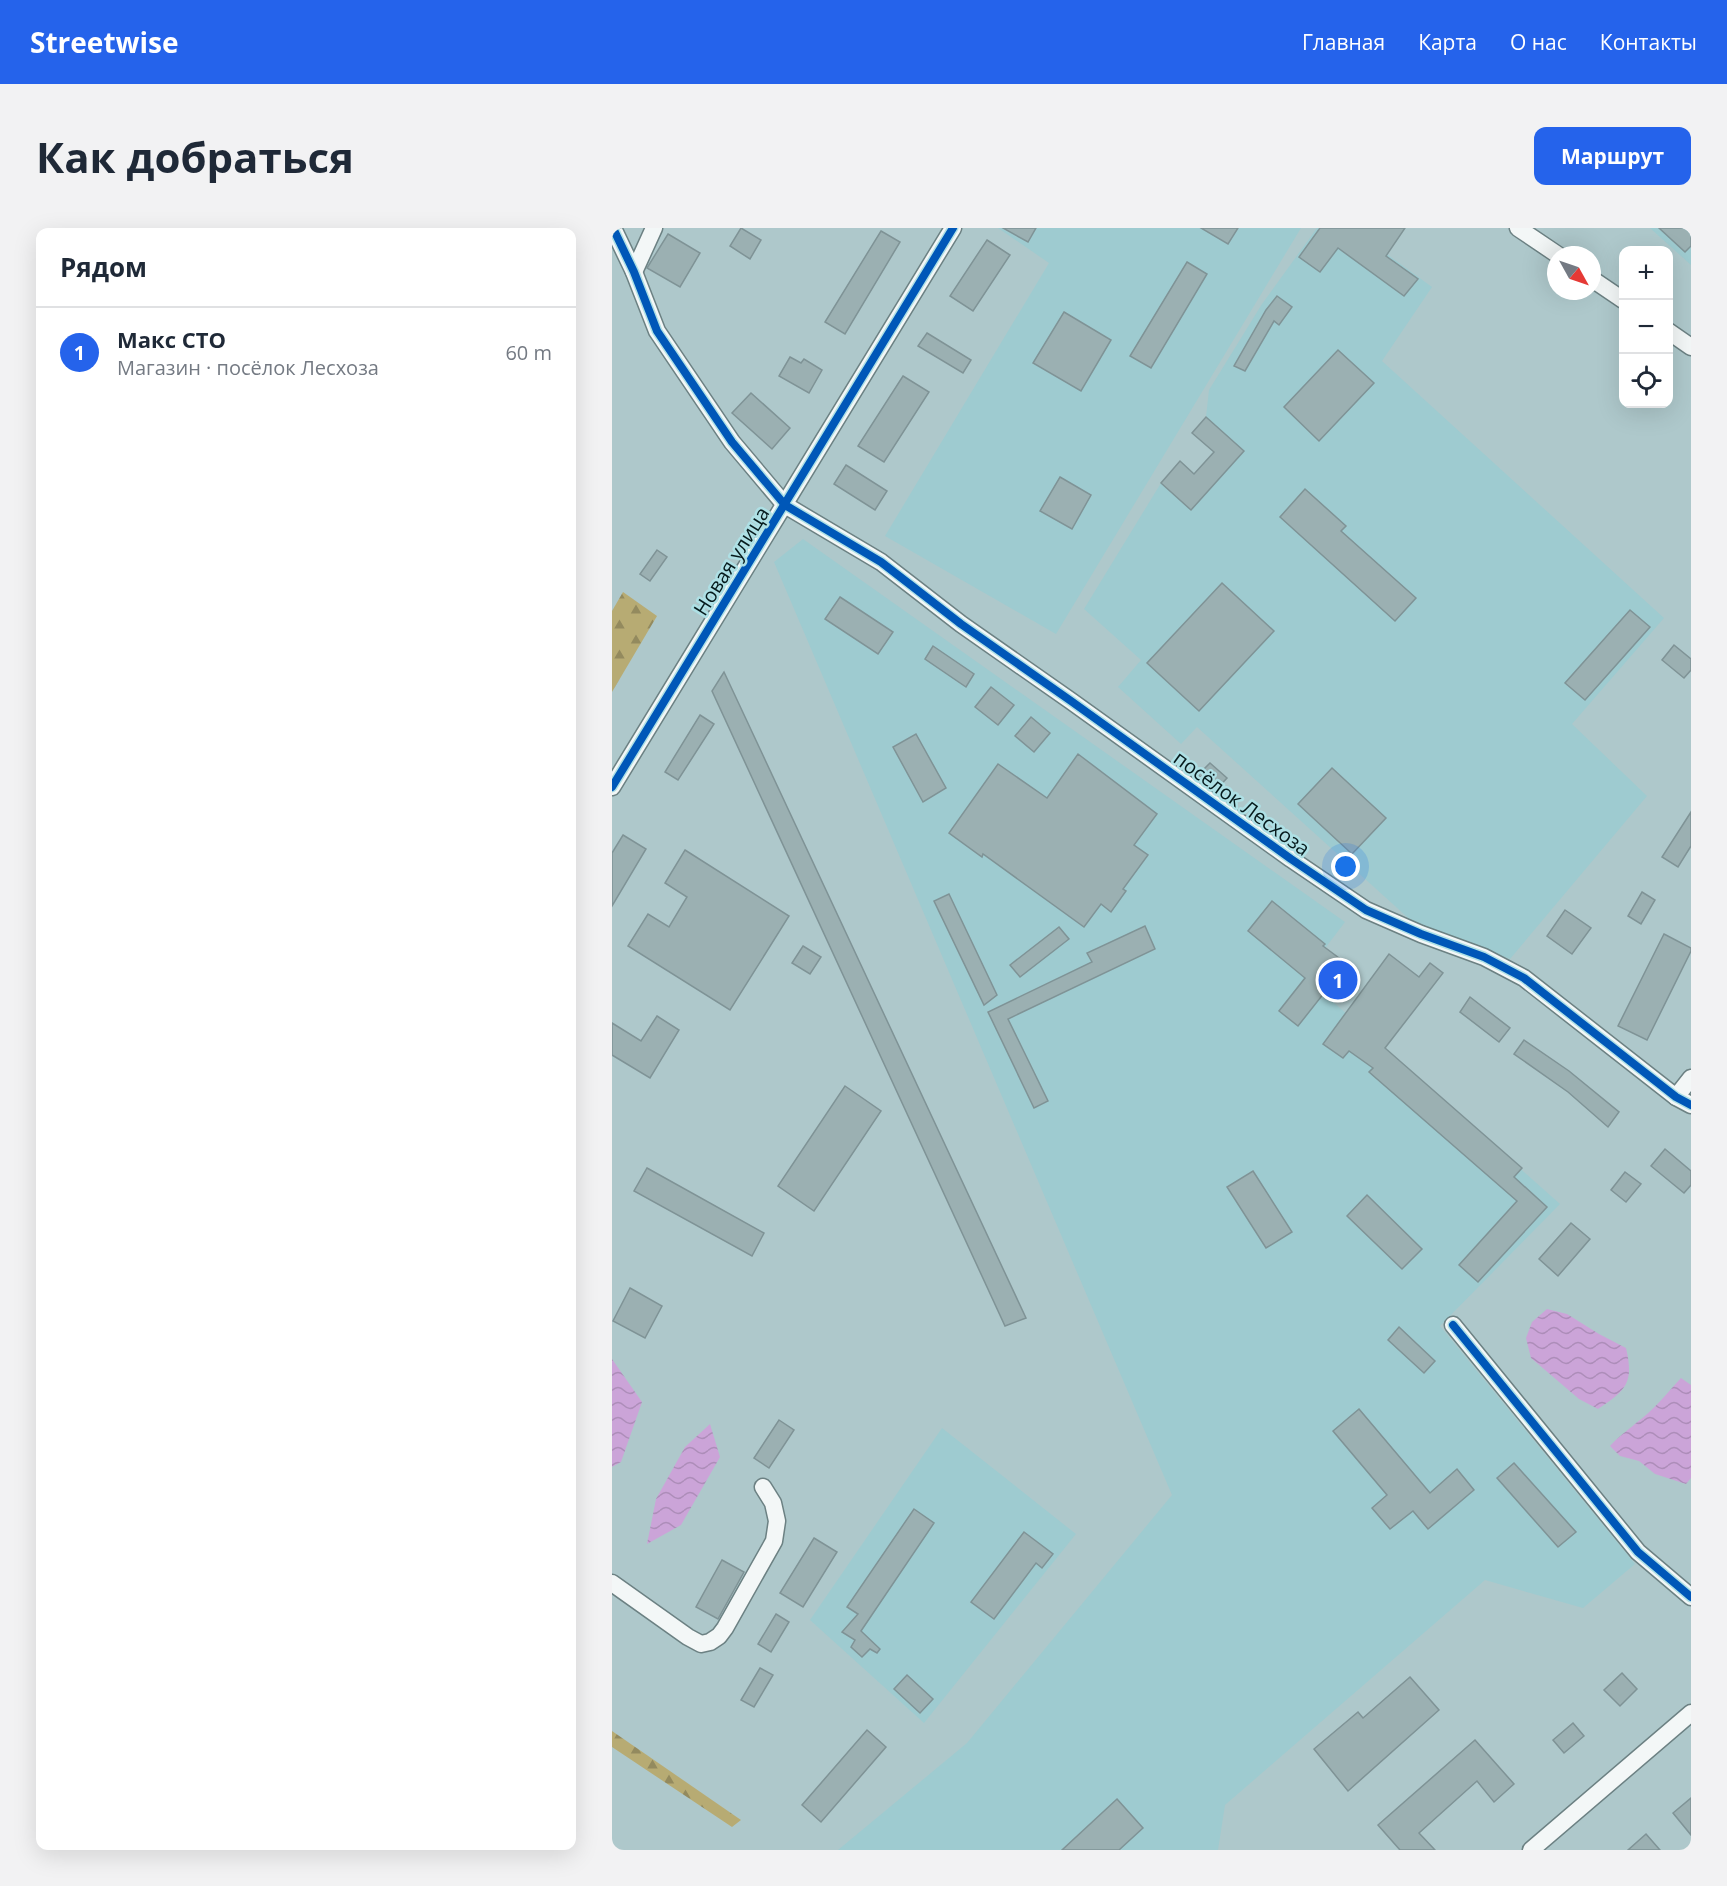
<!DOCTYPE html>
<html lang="ru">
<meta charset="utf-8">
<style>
body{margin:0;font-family:"Open Sans",sans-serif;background:#f2f2f3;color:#1f2937}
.controls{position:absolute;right:18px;top:18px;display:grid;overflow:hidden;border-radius:12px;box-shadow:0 6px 24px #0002}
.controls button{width:54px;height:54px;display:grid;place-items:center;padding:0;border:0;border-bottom:2px solid #e0e1e3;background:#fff;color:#1f2937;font:30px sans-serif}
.compass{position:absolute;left:935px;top:18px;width:54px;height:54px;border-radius:50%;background:#fff;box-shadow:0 6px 24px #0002;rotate:130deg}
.you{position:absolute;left:734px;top:639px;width:21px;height:21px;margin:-15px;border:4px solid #fff;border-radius:50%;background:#1a73e8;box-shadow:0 0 0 9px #1a73e833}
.badge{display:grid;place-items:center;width:39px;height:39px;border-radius:50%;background:#2563eb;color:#fff;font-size:20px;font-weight:700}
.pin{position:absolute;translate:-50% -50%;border:3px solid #fff;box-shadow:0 2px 6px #0006}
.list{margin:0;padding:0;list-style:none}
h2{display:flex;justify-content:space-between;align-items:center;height:78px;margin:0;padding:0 24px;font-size:26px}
h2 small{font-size:20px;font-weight:400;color:#747a83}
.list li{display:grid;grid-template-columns:39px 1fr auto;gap:18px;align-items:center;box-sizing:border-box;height:90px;padding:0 24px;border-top:2px solid #e0e1e3}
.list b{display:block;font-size:22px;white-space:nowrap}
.list p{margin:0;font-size:20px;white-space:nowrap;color:#747a83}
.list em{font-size:20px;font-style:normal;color:#747a83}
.icon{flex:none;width:33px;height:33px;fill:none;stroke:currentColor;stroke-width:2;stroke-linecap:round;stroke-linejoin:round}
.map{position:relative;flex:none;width:1079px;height:1622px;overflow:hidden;border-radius:12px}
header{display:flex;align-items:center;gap:36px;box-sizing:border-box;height:84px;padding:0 30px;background:#2563eb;color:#fff}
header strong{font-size:28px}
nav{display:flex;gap:33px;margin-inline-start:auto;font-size:21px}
.intro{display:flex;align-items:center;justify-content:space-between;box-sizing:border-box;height:144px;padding:0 36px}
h1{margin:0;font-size:42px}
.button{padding:15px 27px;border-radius:12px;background:#2563eb;color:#fff;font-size:21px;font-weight:700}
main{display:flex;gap:36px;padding:0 36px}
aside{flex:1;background:#fff;border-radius:12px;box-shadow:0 6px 24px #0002}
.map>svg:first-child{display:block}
.built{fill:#9ecbd0}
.forest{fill:url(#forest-firs)}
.water{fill:url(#water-waves)}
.building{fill:#9bb0b2;stroke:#7f9396;stroke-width:1.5}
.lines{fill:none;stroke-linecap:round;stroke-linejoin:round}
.minor-casing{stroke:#6c8183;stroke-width:19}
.minor{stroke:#f3f7f7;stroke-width:16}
.cycleway-casing{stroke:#aee0e5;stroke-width:11}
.cycleway{stroke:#0057b8;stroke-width:8}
.labels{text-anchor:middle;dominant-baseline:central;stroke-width:5;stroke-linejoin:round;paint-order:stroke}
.street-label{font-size:20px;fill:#061a1c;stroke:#aee0e5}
</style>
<header>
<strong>Streetwise</strong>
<nav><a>Главная</a><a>Карта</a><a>О нас</a><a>Контакты</a></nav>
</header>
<div class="intro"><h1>Как добраться</h1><a class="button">Маршрут</a></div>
<main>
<aside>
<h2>Рядом<small></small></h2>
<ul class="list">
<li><span class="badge">1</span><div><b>Макс СТО</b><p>Магазин · посёлок Лесхоза</p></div><em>60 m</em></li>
</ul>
</aside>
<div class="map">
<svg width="1079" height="1622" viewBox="0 0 1079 1622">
<defs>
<pattern id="forest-firs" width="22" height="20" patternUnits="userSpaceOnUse" patternTransform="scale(1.5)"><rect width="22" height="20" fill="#b7ab73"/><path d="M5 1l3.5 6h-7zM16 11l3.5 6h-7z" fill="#938a5e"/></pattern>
<pattern id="water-waves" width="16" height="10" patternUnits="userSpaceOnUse" patternTransform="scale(1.5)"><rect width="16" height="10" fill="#cba4d8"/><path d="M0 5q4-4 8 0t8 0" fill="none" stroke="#ad8db9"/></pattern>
</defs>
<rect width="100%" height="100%" fill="#aec8cb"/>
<!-- built -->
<g class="built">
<polygon points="386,0 689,0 444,406 273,308 437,35"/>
<polygon points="705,0 739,0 820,59 770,133 1052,390 960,496 1035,568 898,731 804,697 585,499 569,516 506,459 529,432 472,381 549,255 579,282 632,223 594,189 597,162 650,76"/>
<polygon points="1038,0 1079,0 1079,37"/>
<polygon points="191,311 733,694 692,748 948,976 828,1098 1023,1336 971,1380 873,1352 613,1577 606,1622 226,1622 355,1515 560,1267 162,334"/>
<polygon points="330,1200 464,1306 312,1495 198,1392"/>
</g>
<!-- forest -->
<g class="forest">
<polygon points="11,364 45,388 0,464 0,383"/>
<polygon points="0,1503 129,1592 120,1599 0,1519"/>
</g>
<!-- water -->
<g class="water">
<path d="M935,1081L955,1086L987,1106L1014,1120C1022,1154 1015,1162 986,1181L967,1171L919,1130L914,1110L920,1094Z"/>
<polygon points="0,1131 30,1174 9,1234 0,1239"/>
<path d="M1069,1150L1079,1157V1250L1074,1256L1043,1246L1027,1233L1008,1228L998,1218C1007,1208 1015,1203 1024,1195C1041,1183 1055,1165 1069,1150Z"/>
<polygon points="98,1196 108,1229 69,1297 35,1316 44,1271 73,1219"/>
</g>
<!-- building -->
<g class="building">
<polygon points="129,0 149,12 138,31 118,18"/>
<polygon points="391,0 424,0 416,14"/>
<polygon points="589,0 626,0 616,16"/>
<polygon points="708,0 793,0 774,28 806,51 792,68 726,20 708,44 687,29"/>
<polygon points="1047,0 1073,0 1079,5 1079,18 1073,24"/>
<polygon points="269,3 288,14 233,106 213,94"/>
<polygon points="56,6 88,25 68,59 35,40"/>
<polygon points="375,12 398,27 361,83 338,68"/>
<polygon points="575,34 595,46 539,140 518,128"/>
<polygon points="665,68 680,79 667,97 662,93 633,143 622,138 654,82"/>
<polygon points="452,84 499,112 469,163 421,135"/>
<polygon points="315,105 359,132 351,145 306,118"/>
<polygon points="726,122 762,155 707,213 672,179"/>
<polygon points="178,129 189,135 192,131 210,142 197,165 167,148"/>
<polygon points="291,148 317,164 272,234 246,218"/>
<polygon points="139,165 178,200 160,221 120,185"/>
<polygon points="594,189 632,223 579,282 549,255 568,233 582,246 602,224 580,205"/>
<polygon points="234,237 275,263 263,282 222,256"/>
<polygon points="448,249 479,267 460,301 428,283"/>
<polygon points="693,261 734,298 729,303 804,370 783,393 668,289"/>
<polygon points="45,322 55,329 38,353 28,346"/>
<polygon points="610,355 662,403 587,483 535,435"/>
<polygon points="228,369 281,404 266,426 213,391"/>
<polygon points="1018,382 1038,399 973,472 953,455"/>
<polygon points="1062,417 1079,431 1079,442 1072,450 1050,432"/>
<polygon points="321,418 362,446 354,459 313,431"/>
<polygon points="112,444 414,1090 393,1098 100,463"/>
<polygon points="379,459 402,477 386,497 363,479"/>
<polygon points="88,487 102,496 66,552 53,544"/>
<polygon points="419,489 438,505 422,524 403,508"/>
<polygon points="304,506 334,560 311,574 281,519"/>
<polygon points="466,526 545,586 522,617 536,627 511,661 514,663 499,684 489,676 472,699 371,626 370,629 337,605 386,536 435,570"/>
<polygon points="598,535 615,550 603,563 586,547"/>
<polygon points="720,540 774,590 740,626 686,576"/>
<polygon points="1079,584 1079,618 1066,639 1050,629"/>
<polygon points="11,607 34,621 0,678 0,625"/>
<polygon points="73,622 177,688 118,782 16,718 36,686 57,699 75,669 53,655"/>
<polygon points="1030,664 1043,672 1029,696 1016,688"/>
<polygon points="337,666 385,767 372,777 322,673"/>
<polygon points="660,673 713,716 711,718 735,736 686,798 667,783 693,750 636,703"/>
<polygon points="953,682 979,700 960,726 935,708"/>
<polygon points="533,698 543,721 396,791 436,873 422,880 376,784 480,734 475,725"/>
<polygon points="447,699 457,711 408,749 398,737"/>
<polygon points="1052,706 1079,720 1079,723 1035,812 1006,798"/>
<polygon points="191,718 209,729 198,746 180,735"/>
<polygon points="777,726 807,749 818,735 831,745 773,820 910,940 902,949 935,979 866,1054 847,1037 905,973 757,844 761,840 737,823 731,830 711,816"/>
<polygon points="858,769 898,800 887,814 848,784"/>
<polygon points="45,788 67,802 38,850 0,827 0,795 29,813"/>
<polygon points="912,812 957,843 1007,884 996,899 956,864 902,826"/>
<polygon points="233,858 269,883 202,983 166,958"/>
<polygon points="1053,921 1079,943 1079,957 1072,965 1039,938"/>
<polygon points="35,940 152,1005 140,1028 22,963"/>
<polygon points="641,943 680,1004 654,1020 615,959"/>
<polygon points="1013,944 1029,956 1014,974 999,962"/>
<polygon points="755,967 810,1021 790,1041 735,988"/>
<polygon points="959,995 978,1011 946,1048 927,1031"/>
<polygon points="18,1060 50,1078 33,1110 1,1093"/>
<polygon points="787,1099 823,1133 812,1145 776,1112"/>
<polygon points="747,1181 818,1265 845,1241 862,1262 816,1301 801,1283 778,1301 760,1280 775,1267 721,1203"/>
<polygon points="167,1192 182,1202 157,1240 142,1230"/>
<polygon points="902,1235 964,1304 946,1319 885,1250"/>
<polygon points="302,1281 322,1295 249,1403 268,1421 265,1425 258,1421 250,1429 239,1419 243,1412 230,1404 246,1386 235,1379"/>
<polygon points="412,1304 441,1326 430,1340 424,1335 382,1391 359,1374"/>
<polygon points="202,1310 225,1324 191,1379 168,1365"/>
<polygon points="110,1332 132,1344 106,1391 84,1379"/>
<polygon points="164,1386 177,1394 159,1424 146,1416"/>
<polygon points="148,1440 161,1447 142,1479 129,1472"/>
<polygon points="1010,1445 1025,1461 1008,1478 992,1462"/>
<polygon points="295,1447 321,1471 308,1485 282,1461"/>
<polygon points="798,1449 827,1482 736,1563 702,1521 746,1484 751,1490"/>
<polygon points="961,1495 972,1508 952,1525 941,1512"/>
<polygon points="255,1502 274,1519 209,1594 190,1577"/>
<polygon points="863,1512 902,1556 882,1574 865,1553 807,1605 823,1622 788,1622 766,1597"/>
<polygon points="1079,1570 1079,1607 1061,1585"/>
<polygon points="505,1571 531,1600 507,1622 450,1622"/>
<polygon points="1034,1606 1048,1622 1016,1622"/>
</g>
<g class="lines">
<!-- minor casing -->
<g class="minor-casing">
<g id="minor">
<polyline points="1,0 22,44 45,103 120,214 173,277 269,334 349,396 459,473 679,631 754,682 809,706 872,729 912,750 1064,869 1079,877"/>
<polyline points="906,0 946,27"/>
<polyline points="22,44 42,0"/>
<polyline points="980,51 1011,72"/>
<polyline points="1056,103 1079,119"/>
<polyline points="0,559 341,0"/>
<polyline points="1064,869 1079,850"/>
<polyline points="841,1097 1026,1324 1079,1369"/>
<polyline points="0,1355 76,1409 89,1416 98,1414 107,1408 113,1400 162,1313 165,1293 161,1275 151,1259"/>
<polyline points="919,1622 1079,1485"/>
</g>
</g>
<!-- minor -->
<use href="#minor" class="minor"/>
<!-- cycleway casing -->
<g class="cycleway-casing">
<g id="cycleway">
<polyline points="1,0 22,44 45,103 120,214 173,277 269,334 349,396 459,473 679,631 754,682 809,706 872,729 912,750 1064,869 1079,877"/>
<polyline points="0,559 341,0"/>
<polyline points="841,1097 1026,1324 1079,1369"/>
</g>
</g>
<!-- cycleway -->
<use href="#cycleway" class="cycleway"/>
</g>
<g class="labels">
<!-- street labels -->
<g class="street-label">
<text transform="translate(119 333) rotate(-58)">Новая улица</text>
<text transform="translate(630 575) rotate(36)">посёлок Лесхоза</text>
</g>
</g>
</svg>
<div class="controls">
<button>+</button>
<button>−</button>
<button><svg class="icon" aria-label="locate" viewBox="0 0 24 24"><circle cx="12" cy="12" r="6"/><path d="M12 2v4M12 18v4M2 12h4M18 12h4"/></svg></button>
</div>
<svg class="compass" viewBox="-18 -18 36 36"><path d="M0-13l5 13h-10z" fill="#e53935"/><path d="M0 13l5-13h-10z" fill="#747a83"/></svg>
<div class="you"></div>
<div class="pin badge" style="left:726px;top:752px">1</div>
</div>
</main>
